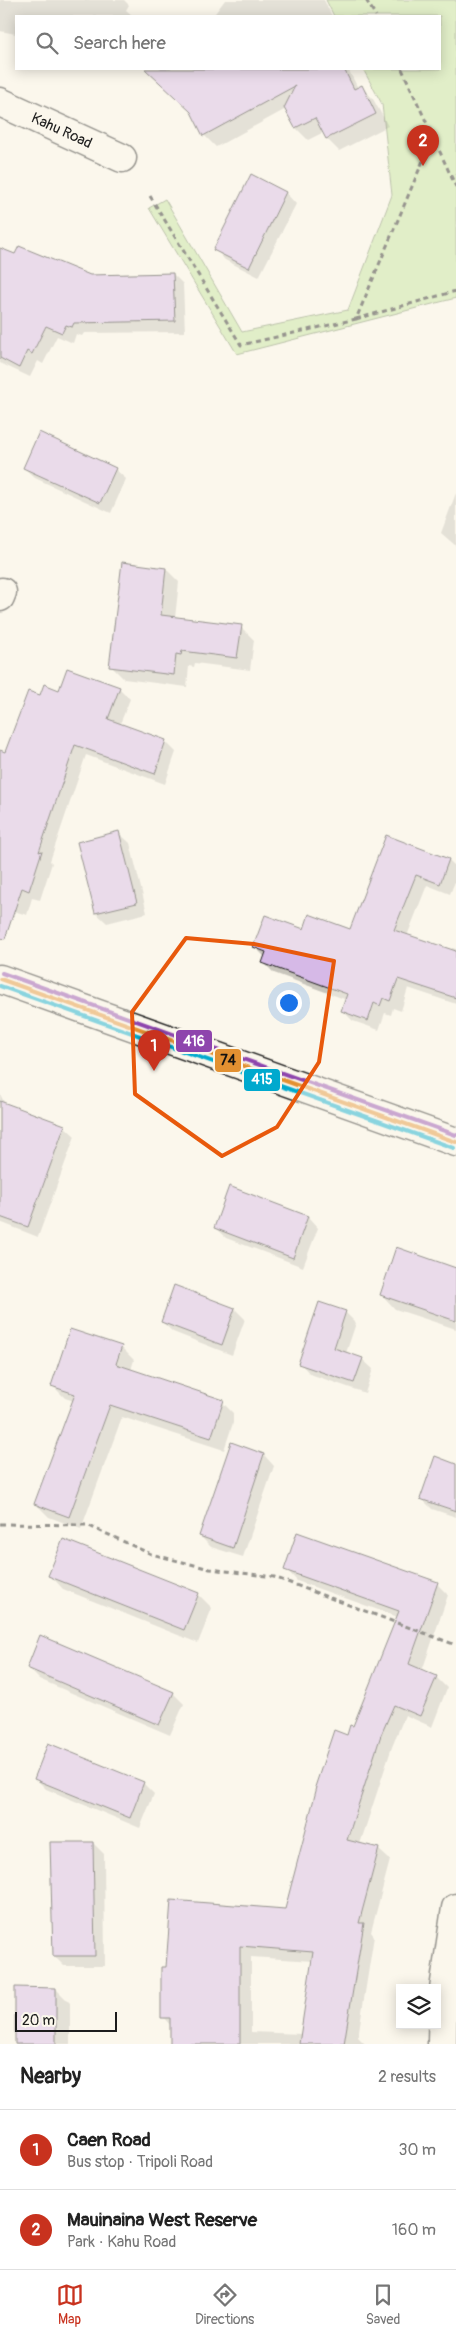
<!DOCTYPE html>
<meta charset="utf-8">
<style>
body{margin:0;font-family:Pangolin,sans-serif;background:#f2f2f2;color:#222}
.controls{position:absolute;right:15px;bottom:15px;display:grid;overflow:hidden;border-radius:0px;box-shadow:0 2px 12px #0003}
.controls button{width:45px;height:45px;display:grid;place-items:center;padding:0;border:0;border-bottom:1px solid #e0e0e0;background:#fff;color:#222;font:25px sans-serif}
.scale{position:absolute;left:15px;bottom:12px;width:102px;box-sizing:border-box;padding-left:5px;border:2px solid #1c1c1c;border-top:0;font-size:14px;line-height:18px;white-space:nowrap;color:#1c1c1c;-webkit-text-stroke:4px #fbf7ec;paint-order:stroke}
.you{position:absolute;left:288px;top:1002px;width:18px;height:18px;margin:-12px;border:4px solid #fff;border-radius:50%;background:#1a73e8;box-shadow:0 0 0 8px #1a73e833}
.badge{display:grid;place-items:center;width:32px;height:32px;border-radius:50%;background:#c8321e;color:#fff;font-size:16px;font-weight:700}
.pin{position:absolute;translate:-50% -41px;filter:drop-shadow(0 1px 2px #0008)}
.pin::after{content:'';position:absolute;top:26px;width:18px;height:15px;background:inherit;clip-path:polygon(0 0,100% 0,50% 100%)}
.list{margin:0;padding:0;list-style:none}
h2{display:flex;justify-content:space-between;align-items:center;height:65px;margin:0;padding:0 20px;font-size:21px}
h2 small{font-size:16px;font-weight:400;color:#767676}
.list li{display:grid;grid-template-columns:32px 1fr auto;gap:15px;align-items:center;box-sizing:border-box;height:80px;padding:0 20px;border-top:1px solid #e0e0e0}
.list b{display:block;font-size:19px;white-space:nowrap}
.list p{margin:0;font-size:16px;white-space:nowrap;color:#767676}
.list em{font-size:16px;font-style:normal;color:#767676}
.icon{flex:none;width:28px;height:28px;fill:none;stroke:currentColor;stroke-width:2;stroke-linecap:round;stroke-linejoin:round}
.map{position:relative;flex:none;width:456px;height:2044px;overflow:hidden}
.search{position:absolute;background:#fff;box-shadow:0 2px 12px #0003;left:15px;right:15px;top:15px;height:55px;display:flex;align-items:center;gap:12px;box-sizing:border-box;padding:0 18px;border-radius:0px;color:#767676;font-size:19px}
.sheet{height:225px;background:#fff}
nav{display:flex;justify-content:space-around;align-items:center;box-sizing:border-box;height:70px;border-top:1px solid #e0e0e0;background:#fff;font-size:14px;color:#767676}
nav a{display:grid;justify-items:center;gap:2px}
nav .on{color:#c8321e}
.map>svg:first-child{display:block}
.green{fill:#c2e39c;stroke:#6f805c}
.shadow{fill:#0003;fill-rule:evenodd}
.building{fill:#d6b9e7;stroke:#1c1c1c}
.lines{fill:none;stroke-linecap:round;stroke-linejoin:round}
.minor-casing{stroke:#1c1c1c;stroke-width:31}
.tertiary-casing{stroke:#1c1c1c;stroke-width:31}
.path{stroke:#1c1c1c;stroke-width:3;stroke-dasharray:5 4;stroke-linecap:butt}
.minor{stroke:#fbf7ec;stroke-width:28}
.tertiary{stroke:#fbf7ec;stroke-width:28}
.bus-1-casing{stroke:#fbf7ec;stroke-width:8}
.bus-2-casing{stroke:#fbf7ec;stroke-width:8}
.bus-3-casing{stroke:#fbf7ec;stroke-width:8}
.bus-1{stroke:#e29031;stroke-width:4}
.bus-2{stroke:#00a9ce;stroke-width:4}
.bus-3{stroke:#8e44ad;stroke-width:4}
.marked{fill:none;stroke:#e8590c;stroke-width:4;stroke-linejoin:round}
.labels{text-anchor:middle;dominant-baseline:central;stroke-width:4;stroke-linejoin:round;paint-order:stroke}
.street-label{font-size:15px;fill:#1c1c1c;stroke:#fbf7ec}
.line-badge{stroke:#fbf7ec;stroke-width:2}
.badge-label{font-size:14px;text-anchor:middle;font-weight:bold;fill:#fff}
.pale-badge-label{font-size:14px;text-anchor:middle;font-weight:bold;fill:#111}
</style>
<div class="map">
<svg width="456" height="2044" viewBox="0 0 456 2044">
<rect width="100%" height="100%" fill="#fbf7ec"/>
<filter id="ink" filterUnits="userSpaceOnUse"><feTurbulence type="fractalNoise" baseFrequency=".02" numOctaves="2"/><feDisplacementMap in="SourceGraphic" scale="10" xChannelSelector="R" yChannelSelector="G"/><feConvolveMatrix kernelMatrix="1 2 1 2 8 2 1 2 1" color-interpolation-filters="sRGB"/></filter>
<g filter="url(#ink)">
<!-- green -->
<polygon class="green" points="326,0 456,0 456,298 237,354 149,208 165,199 242,332 348,310 392,195 382,104 363,69 440,69 440,16 334,16"/>
<!-- shadow -->
<g class="shadow">
<polygon points="0,0 124,0 129,5 126,10 133,16 16,16 16,34 0,31"/>
<polygon points="225,0 324,0 332,16 213,16"/>
<polygon points="146,69 348,69 358,88 361,86 373,99 388,126 339,151 327,139 324,132 308,140 296,128 286,109 216,147 204,135 193,113"/>
<polygon points="251,176 286,193 296,204 259,277 225,260 215,249"/>
<polygon points="0,263 89,276 173,274 183,284 185,332 84,333 82,336 76,334 73,343 57,336 43,364 38,361 30,377 0,363"/>
<polygon points="24,468 115,469 126,479 111,513 35,478"/>
<polygon points="456,493 456,546 441,533"/>
<polygon points="166,569 179,582 175,618 241,627 254,640 250,670 195,663 194,667 189,666 187,687 124,679 111,666"/>
<polygon points="119,688 130,699 120,724 165,741 176,752 165,784 86,755 50,861 52,863 40,900 32,898 27,915 4,908 0,904 0,763 41,697 60,692"/>
<polygon points="119,833 130,843 147,913 107,923 96,913 79,843"/>
<polygon points="387,836 449,860 456,867 456,879 450,894 427,885 407,936 451,950 452,948 456,949 456,1004 408,988 401,1011 393,1008 391,1015 385,1013 379,1030 353,1021 343,1011 347,1000 274,973 263,962 265,957 255,947 305,930 351,931"/>
<polygon points="0,1094 5,1104 64,1126 75,1136 38,1237 0,1222"/>
<polygon points="308,1217 318,1228 303,1267 226,1238 215,1228"/>
<polygon points="456,1269 456,1329 395,1309 382,1295"/>
<polygon points="235,1309 245,1319 232,1355 173,1332 162,1322"/>
<polygon points="345,1312 356,1323 346,1353 362,1359 373,1369 365,1393 310,1374 300,1363"/>
<polygon points="121,1347 134,1360 131,1370 220,1400 233,1413 233,1423 224,1450 122,1417 81,1529 49,1517 36,1504 74,1401 65,1398 52,1385"/>
<polygon points="231,1444 264,1455 274,1466 243,1557 211,1547 200,1536"/>
<polygon points="456,1465 456,1517 432,1509 422,1499"/>
<path d="M286,1569L437,1584L448,1595L422,1671L436,1677L447,1688L432,1727L405,1715L392,1747L360,1844L378,1849L390,1860L371,1932L374,1936L358,2037L365,2044H171V2026L163,2017L167,1968L286,1910L348,1737L398,1617L297,1581ZM251,1957L313,1961L302,2034L251,2032Z"/>
<polygon points="50,1575 198,1594 212,1608 198,1643 63,1589"/>
<polygon points="28,1668 173,1693 184,1704 170,1735 39,1679"/>
<polygon points="36,1779 143,1783 154,1794 140,1828 46,1789"/>
<polygon points="93,1843 104,1854 105,1966 64,1966 54,1956"/>
<polygon points="56,1989 70,2003 70,2044 16,2044"/>
</g>
<!-- building -->
<g class="building">
<polygon points="145,69 344,69 354,89 362,85 376,114 326,139 315,118 295,128 284,108 295,86 203,136 191,112"/>
<polygon points="251,174 286,192 249,268 213,250"/>
<polygon points="19,246 90,275 173,273 175,321 74,323 72,327 66,325 62,333 46,326 32,354 27,351 19,368 0,358 0,248 15,254"/>
<polygon points="39,432 116,468 100,503 23,468"/>
<polygon points="122,562 166,568 161,615 242,625 237,658 182,651 181,655 176,654 174,675 109,667"/>
<polygon points="67,668 120,687 108,719 166,740 155,774 75,745 39,852 42,851 29,891 22,888 5,939 0,938 0,750 5,752 28,691 40,695 44,684 59,690"/>
<polygon points="119,831 137,903 95,913 77,842"/>
<polygon points="386,835 449,859 440,884 416,875 394,930 456,951 456,998 398,979 390,1001 383,998 380,1006 374,1003 368,1021 341,1011 347,994 262,963 266,952 253,947 265,915 304,929 309,914 350,929"/>
<polygon points="0,1101 65,1125 28,1227 0,1217"/>
<polygon points="229,1186 308,1216 293,1258 214,1228"/>
<polygon points="396,1247 456,1268 456,1321 380,1295"/>
<polygon points="174,1285 235,1308 222,1345 161,1322"/>
<polygon points="319,1302 346,1311 334,1348 363,1358 354,1383 298,1364"/>
<polygon points="70,1329 122,1346 116,1364 224,1400 211,1438 110,1405 69,1517 34,1504 75,1394 51,1386"/>
<polygon points="231,1442 264,1454 233,1548 199,1536"/>
<polygon points="435,1456 456,1464 456,1511 420,1499"/>
<polygon points="297,1532 438,1582 409,1664 437,1676 420,1716 394,1705 381,1735 347,1840 379,1848 359,1923 364,1923 344,2044 299,2044 313,1952 240,1946 240,2044 170,2044 170,2018 161,2018 161,1967 166,1967 171,1900 285,1909 317,1787 315,1787 334,1730 347,1735 350,1725 353,1726 399,1611 284,1570"/>
<polygon points="63,1539 199,1593 184,1630 48,1576"/>
<polygon points="40,1635 174,1692 159,1725 27,1668"/>
<polygon points="48,1743 144,1782 130,1818 34,1779"/>
<polygon points="50,1842 93,1842 95,1956 53,1956"/>
<polygon points="15,1987 56,1988 56,2044 15,2044"/>
</g>
<g class="lines">
<!-- minor casing -->
<g class="minor-casing">
<g id="minor">
<path id="s1" d="M0,102L122,158"/>
<polyline points="0,597 2,592"/>
<polyline points="442,2044 443,1996 456,1908"/>
</g>
</g>
<!-- tertiary casing -->
<g class="tertiary-casing">
<polyline id="tertiary" points="0,979 456,1142"/>
</g>
<!-- path -->
<g class="path">
<polyline points="366,0 376,16"/>
<polyline points="402,69 456,187"/>
<polyline points="150,196 241,345 356,319 433,137"/>
<polyline points="356,319 456,291"/>
<polyline points="0,1524 87,1525 151,1554 210,1569 274,1577 456,1645"/>
</g>
<!-- minor -->
<use href="#minor" class="minor"/>
<!-- tertiary -->
<use href="#tertiary" class="tertiary"/>
<!-- bus-1 casing -->
<g class="bus-1-casing">
<polyline id="bus-1" points="0,979 456,1142"/>
</g>
<!-- bus-2 casing -->
<g class="bus-2-casing">
<polyline id="bus-2" points="0,986 454,1148"/>
</g>
<!-- bus-3 casing -->
<g class="bus-3-casing">
<polyline id="bus-3" points="2,973 456,1135"/>
</g>
<!-- bus-1 -->
<use href="#bus-1" class="bus-1"/>
<!-- bus-2 -->
<use href="#bus-2" class="bus-2"/>
<!-- bus-3 -->
<use href="#bus-3" class="bus-3"/>
</g>
</g>
<!-- marked area -->
<path d="M0 0H456V2044H0ZM186,938L254,944L334,961L319,1062L277,1127L222,1156L135,1094L132,1012Z" fill="#fbf7ec" fill-opacity=".55" fill-rule="evenodd"/>
<path class="marked" d="M186,938L254,944L334,961L319,1062L277,1127L222,1156L135,1094L132,1012Z"/>
<g class="labels">
<!-- street labels -->
<g class="street-label">
<text stroke="none"><textPath href="#s1" startOffset="68">Kahu Road</textPath></text>
</g>
</g>
<g class="line-badge">
<rect x="175" y="1029" width="38" height="24" rx="5" fill="#8e44ad"/>
<rect x="214" y="1048" width="28" height="25" rx="5" fill="#e29031"/>
<rect x="243" y="1068" width="38" height="24" rx="5" fill="#00a9ce"/>
</g>
<g class="badge-label">
<text x="194" y="1046">416</text>
<text x="262" y="1084">415</text>
</g>
<g class="pale-badge-label">
<text x="228" y="1065">74</text>
</g>
</svg>
<div class="controls">
<button><svg class="icon" aria-label="layers" viewBox="0 0 24 24"><path d="M12 4l9 5-9 5-9-5zM3 14l9 5 9-5"/></svg></button>
</div>
<div class="scale">20 m</div>
<div class="you"></div>
<div class="pin badge" style="left:154px;top:1071px">1</div>
<div class="pin badge" style="left:423px;top:166px">2</div>
<div class="search"><svg class="icon" aria-label="search" viewBox="0 0 24 24"><circle cx="10" cy="10" r="6"/><path d="M15 15l6 6"/></svg>Search here</div>
</div>
<section class="sheet">
<h2>Nearby<small>2 results</small></h2>
<ul class="list">
<li><span class="badge">1</span><div><b>Caen Road</b><p>Bus stop · Tripoli Road</p></div><em>30 m</em></li>
<li><span class="badge">2</span><div><b>Mauinaina West Reserve</b><p>Park · Kahu Road</p></div><em>160 m</em></li>
</ul>
</section>
<nav>
<a class="on"><svg class="icon" aria-label="map" viewBox="0 0 24 24"><path d="M3 6l6-2 6 2 6-2v14l-6 2-6-2-6 2zM9 4v14M15 6v14"/></svg>Map</a>
<a><svg class="icon" aria-label="directions" viewBox="0 0 24 24"><path d="M12 3l9 9-9 9-9-9zM9 14v-3h6M13 9l2 2-2 2"/></svg>Directions</a>
<a><svg class="icon" aria-label="saved" viewBox="0 0 24 24"><path d="M7 4h10v16l-5-4-5 4z"/></svg>Saved</a>
</nav>
